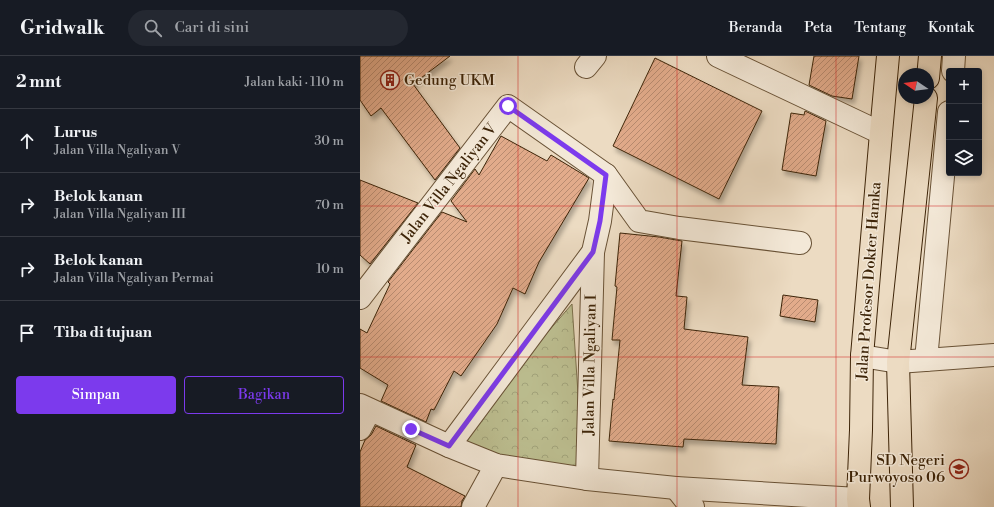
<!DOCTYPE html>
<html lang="id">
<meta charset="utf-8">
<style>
body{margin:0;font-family:"Libre Bodoni",serif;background:#242831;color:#f1f3f6}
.controls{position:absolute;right:12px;top:12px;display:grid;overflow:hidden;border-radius:4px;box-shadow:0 2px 6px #0003}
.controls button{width:36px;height:36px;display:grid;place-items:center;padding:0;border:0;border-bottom:1px solid #363941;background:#171b24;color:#f1f3f6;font:20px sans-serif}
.compass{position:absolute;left:538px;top:12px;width:36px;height:36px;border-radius:50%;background:#171b24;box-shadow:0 2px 6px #0003;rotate:283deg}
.stop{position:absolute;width:12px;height:12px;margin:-9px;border:3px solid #7c3aed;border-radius:50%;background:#fff}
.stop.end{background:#7c3aed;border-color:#fff;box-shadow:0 1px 4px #0008}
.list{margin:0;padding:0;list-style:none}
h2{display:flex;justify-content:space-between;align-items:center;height:52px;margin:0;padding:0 16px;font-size:17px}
h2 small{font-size:13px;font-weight:400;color:#9ea1a6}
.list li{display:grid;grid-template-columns:26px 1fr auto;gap:12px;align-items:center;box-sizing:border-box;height:64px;padding:0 16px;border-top:1px solid #363941}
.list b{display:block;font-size:15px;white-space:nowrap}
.list p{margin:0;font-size:13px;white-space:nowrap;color:#9ea1a6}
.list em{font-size:13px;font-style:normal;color:#9ea1a6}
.actions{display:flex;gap:8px;padding:12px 16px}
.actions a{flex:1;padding:9px 0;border:1px solid #7c3aed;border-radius:4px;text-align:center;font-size:14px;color:#7c3aed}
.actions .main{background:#7c3aed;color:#fff}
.icon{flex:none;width:22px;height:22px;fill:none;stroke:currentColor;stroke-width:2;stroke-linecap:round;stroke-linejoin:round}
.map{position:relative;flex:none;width:634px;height:451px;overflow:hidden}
header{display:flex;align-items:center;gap:24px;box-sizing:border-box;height:56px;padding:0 20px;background:#171b24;border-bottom:1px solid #363941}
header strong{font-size:19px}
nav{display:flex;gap:22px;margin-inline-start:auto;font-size:14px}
.search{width:280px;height:36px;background:#242831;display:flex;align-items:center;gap:10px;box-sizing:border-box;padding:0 14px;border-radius:22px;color:#9ea1a6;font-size:15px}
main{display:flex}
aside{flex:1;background:#171b24}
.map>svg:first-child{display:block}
.park{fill:url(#park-crowns);stroke:#7c714c}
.building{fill:url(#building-hatch);stroke:#3d2408;filter:url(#shadow)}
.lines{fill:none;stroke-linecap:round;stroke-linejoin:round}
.minor-casing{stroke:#695236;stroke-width:24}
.major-casing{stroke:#3d2408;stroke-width:24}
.minor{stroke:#f3e8d7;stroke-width:22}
.major{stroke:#ecdbc2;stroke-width:22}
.route{stroke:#7c3aed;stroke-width:5}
.grid{fill:none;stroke:#d62828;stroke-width:1;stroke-opacity:0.55}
.labels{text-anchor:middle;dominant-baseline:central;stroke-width:3;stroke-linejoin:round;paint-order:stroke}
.poi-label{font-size:15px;fill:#3d2408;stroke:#f3e8d7;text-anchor:start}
.street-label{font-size:15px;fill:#3d2408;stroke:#f3e8d7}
</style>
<header>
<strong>Gridwalk</strong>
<div class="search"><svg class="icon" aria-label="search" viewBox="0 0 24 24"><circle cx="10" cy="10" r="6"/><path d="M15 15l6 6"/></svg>Cari di sini</div>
<nav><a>Beranda</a><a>Peta</a><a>Tentang</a><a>Kontak</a></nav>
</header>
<main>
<aside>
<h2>2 mnt<small>Jalan kaki · 110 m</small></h2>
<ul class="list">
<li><svg class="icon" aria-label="ahead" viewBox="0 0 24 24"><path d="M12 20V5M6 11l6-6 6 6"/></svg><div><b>Lurus</b><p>Jalan Villa Ngaliyan V</p></div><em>30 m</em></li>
<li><svg class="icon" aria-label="right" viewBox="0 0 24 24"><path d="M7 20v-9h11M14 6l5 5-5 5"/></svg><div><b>Belok kanan</b><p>Jalan Villa Ngaliyan III</p></div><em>70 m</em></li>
<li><svg class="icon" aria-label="right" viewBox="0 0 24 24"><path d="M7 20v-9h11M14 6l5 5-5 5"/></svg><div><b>Belok kanan</b><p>Jalan Villa Ngaliyan Permai</p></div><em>10 m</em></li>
<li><svg class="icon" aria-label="arrive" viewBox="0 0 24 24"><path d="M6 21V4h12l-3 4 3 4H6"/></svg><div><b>Tiba di tujuan</b></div></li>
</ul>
<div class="actions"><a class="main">Simpan</a><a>Bagikan</a></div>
</aside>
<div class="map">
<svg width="634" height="451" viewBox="0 0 634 451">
<defs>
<pattern id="park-crowns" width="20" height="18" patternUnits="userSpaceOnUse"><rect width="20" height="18" fill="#bcbe90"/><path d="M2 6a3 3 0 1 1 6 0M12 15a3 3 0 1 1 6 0" fill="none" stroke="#a2a37b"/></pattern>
<pattern id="building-hatch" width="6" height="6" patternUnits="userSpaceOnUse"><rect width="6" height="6" fill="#e2ab8b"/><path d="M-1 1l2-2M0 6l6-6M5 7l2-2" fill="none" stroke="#b88b70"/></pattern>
<filter id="shadow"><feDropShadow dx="2.5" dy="4.5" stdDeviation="2" flood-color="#0004"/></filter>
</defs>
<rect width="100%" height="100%" fill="#ecdbc2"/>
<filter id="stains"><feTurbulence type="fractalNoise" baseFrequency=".005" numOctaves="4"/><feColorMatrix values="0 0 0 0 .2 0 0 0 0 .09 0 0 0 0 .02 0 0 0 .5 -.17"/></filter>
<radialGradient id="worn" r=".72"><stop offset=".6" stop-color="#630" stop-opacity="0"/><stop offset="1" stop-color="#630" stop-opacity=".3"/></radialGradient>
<!-- park -->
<polygon class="park" points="212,248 223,412 138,399 97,381"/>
<!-- building -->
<g class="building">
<polygon points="0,0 90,0 53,28 100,92 75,124 21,52 11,60 0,44"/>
<polygon points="454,0 499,0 492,43 472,40 449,29"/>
<polygon points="295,2 402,55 359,143 253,90"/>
<polygon points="445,55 466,65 456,120 422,114 431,57 444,59"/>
<polygon points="141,80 187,105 191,99 229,122 179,206 165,238 153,232 137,268 101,320 94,315 74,354 71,353 66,366 21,345 28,329 0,312 0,273 7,277 30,228 28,226 82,156 107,166 91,145 115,113 119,119"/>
<polygon points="0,124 58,147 10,208 0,199"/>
<polygon points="260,177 299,181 322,185 316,240 327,241 324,273 388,281 382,329 419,331 416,388 324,383 323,391 249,385 253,343 254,344 260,284 252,284 257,231 255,230"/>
<polygon points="423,239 458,244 455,266 420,260"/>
<polygon points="16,370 56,389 47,411 105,440 102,445 101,451 0,451 0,396 5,384 11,379"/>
</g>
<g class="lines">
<!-- minor casing -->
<g class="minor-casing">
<g id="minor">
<polyline points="358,0 521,77"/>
<polyline points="226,11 235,0"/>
<polyline points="593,15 594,0"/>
<polyline points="0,242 148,50 246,119 279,165 319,172 440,187"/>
<polyline points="502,300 538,306 634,299"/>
<polyline points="566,304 589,56"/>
<polyline points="0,349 89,390 136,409 227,423 316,432 498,443"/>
<polyline points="0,373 10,354"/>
<polyline points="89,390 233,196 240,165 246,119"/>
<polyline points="227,423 233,196"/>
<polyline points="316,432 327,446 333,451"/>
<polyline points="113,451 136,409"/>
</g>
</g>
<!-- major casing -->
<g class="major-casing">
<g id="major">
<polyline points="568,22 570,0"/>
<polyline points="499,451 498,443 501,374 502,300 521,77 528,0"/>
<polyline points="542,451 538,306 566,42"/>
</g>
</g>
<!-- minor -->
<use href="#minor" class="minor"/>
<!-- major -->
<use href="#major" class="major"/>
</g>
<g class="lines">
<!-- route -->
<polyline class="route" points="51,373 89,390 233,196 240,165 246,119 148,50"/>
</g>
<!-- grid -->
<path class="grid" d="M158,0V451M317,0V451M476,0V451M0,150H634M0,301H634"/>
<!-- icons -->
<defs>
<g id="building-ring" transform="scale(1)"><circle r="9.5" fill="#f3e8d7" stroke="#8f2418" stroke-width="1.5"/><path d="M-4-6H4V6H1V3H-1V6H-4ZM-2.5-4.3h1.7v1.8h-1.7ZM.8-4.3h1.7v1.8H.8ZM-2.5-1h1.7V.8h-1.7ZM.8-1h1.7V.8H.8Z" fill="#8f2418"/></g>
<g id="school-ring" transform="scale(1)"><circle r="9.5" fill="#f3e8d7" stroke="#8f2418" stroke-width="1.5"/><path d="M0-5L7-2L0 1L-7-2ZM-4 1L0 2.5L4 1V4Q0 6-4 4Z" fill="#8f2418"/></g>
</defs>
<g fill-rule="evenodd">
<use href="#building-ring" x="30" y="24"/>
<use href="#school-ring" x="599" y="413"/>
</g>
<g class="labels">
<!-- poi labels -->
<g class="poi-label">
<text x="44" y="24">Gedung UKM</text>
<text x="585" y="404" text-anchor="end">SD Negeri<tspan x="585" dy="17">Purwoyoso 06</tspan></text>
</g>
<!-- street labels -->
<g class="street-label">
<text transform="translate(89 127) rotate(-52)">Jalan Villa Ngaliyan V</text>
<text transform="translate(509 225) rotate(-86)">Jalan Profesor Dokter Hamka</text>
<text transform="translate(230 309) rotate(-89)">Jalan Villa Ngaliyan I</text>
</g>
</g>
<rect width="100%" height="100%" filter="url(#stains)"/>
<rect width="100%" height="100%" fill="url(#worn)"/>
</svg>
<div class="controls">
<button>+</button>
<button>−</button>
<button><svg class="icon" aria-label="layers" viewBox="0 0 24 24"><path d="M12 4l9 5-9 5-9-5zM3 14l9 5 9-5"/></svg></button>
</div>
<svg class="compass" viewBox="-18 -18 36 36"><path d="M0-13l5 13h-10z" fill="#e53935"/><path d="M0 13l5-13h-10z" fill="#9ea1a6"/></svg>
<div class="stop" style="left:148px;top:50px"></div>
<div class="stop end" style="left:51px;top:373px"></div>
</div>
</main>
